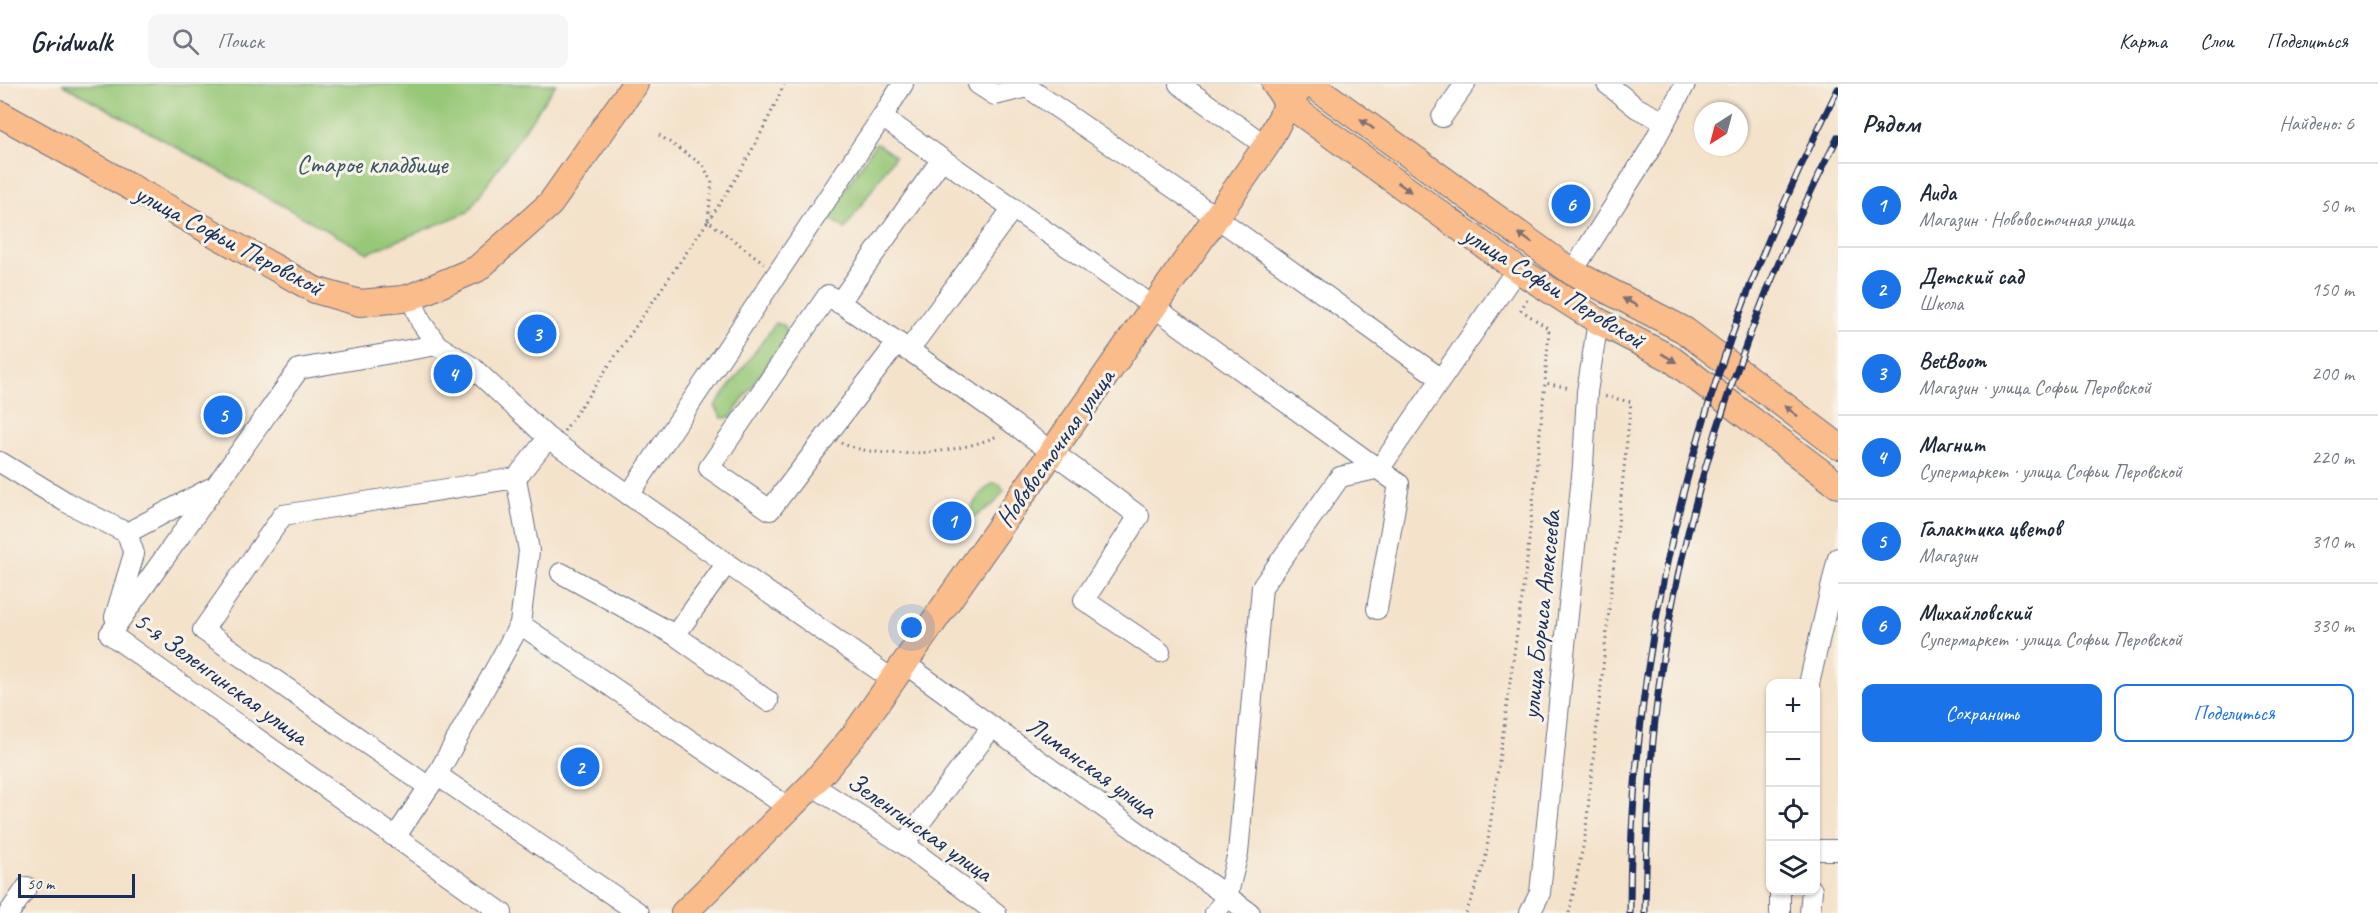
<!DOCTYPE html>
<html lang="ru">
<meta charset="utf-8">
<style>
body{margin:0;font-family:Caveat,sans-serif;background:#f6f6f7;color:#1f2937}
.controls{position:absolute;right:18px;bottom:18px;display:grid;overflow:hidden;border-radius:12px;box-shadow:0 2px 4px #0004}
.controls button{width:54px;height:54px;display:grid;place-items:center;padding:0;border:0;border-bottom:2px solid #e0e1e3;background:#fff;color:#1f2937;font:30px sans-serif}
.compass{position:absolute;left:1694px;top:18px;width:54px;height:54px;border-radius:50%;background:#fff;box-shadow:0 2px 4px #0004;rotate:216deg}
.scale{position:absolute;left:18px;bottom:15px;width:117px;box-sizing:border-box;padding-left:6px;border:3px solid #1b2f5e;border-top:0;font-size:16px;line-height:21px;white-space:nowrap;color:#1b2f5e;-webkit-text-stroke:4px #f7f3e8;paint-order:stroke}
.you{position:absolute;left:912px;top:544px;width:21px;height:21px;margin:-15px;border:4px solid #fff;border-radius:50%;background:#1a73e8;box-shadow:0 0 0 9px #1a73e833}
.badge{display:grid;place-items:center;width:39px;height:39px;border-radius:50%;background:#1a73e8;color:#fff;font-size:20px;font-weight:700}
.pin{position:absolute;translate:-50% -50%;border:3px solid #fff;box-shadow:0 2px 6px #0006}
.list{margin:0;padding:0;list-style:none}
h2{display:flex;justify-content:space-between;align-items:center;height:78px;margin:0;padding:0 24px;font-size:26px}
h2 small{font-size:20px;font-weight:400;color:#747a83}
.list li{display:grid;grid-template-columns:39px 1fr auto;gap:18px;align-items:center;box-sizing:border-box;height:84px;padding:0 24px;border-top:2px solid #e0e1e3}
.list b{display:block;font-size:22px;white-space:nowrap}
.list p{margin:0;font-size:20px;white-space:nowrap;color:#747a83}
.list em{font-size:20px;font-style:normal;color:#747a83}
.actions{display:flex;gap:12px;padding:18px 24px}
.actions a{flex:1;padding:14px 0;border:2px solid #1a73e8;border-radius:12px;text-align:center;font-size:21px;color:#1a73e8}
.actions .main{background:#1a73e8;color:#fff}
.icon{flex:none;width:33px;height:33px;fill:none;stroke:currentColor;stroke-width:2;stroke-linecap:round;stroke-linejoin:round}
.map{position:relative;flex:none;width:1838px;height:829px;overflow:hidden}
header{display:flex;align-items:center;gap:36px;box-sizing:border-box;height:84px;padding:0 30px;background:#fff;border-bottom:2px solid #e0e1e3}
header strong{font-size:28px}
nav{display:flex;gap:33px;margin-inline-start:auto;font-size:21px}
.search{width:420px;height:54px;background:#f6f6f7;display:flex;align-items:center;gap:15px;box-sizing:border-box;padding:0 21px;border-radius:12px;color:#747a83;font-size:22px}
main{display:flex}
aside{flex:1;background:#fff}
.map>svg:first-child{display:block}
.green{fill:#97c877;stroke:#597c6a;stroke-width:1.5}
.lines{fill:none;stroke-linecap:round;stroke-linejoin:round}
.minor-casing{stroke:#676e84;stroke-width:22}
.major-casing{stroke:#676e84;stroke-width:28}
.path{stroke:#676e84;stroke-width:3;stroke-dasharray:1.5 4.5;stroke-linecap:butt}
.minor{stroke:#fff;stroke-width:20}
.major{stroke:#f9bc8a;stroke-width:26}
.rail-casing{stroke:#1b2f5e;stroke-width:7}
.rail{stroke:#f7f3e8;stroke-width:4.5;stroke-dasharray:14;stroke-linecap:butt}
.oneway{fill:#7f6e72}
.labels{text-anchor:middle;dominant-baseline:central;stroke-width:6;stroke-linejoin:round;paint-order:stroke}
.park-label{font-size:26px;fill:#3a5564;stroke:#f7f3e8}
.street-label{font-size:26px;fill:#1b2f5e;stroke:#f7f3e8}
</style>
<header>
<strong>Gridwalk</strong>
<div class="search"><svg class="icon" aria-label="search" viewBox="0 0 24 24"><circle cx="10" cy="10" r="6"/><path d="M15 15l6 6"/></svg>Поиск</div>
<nav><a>Карта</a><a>Слои</a><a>Поделиться</a></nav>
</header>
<main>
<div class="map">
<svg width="1838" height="829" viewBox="0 0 1838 829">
<rect width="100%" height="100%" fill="#f7f3e8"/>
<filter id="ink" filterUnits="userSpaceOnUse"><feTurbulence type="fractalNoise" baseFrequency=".0167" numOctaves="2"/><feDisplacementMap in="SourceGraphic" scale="12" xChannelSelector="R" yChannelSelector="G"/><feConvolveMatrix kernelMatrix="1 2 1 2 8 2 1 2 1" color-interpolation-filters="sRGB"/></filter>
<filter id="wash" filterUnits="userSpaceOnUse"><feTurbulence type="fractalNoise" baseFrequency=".008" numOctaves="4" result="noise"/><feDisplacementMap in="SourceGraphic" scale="24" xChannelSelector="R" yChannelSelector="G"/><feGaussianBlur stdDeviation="1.35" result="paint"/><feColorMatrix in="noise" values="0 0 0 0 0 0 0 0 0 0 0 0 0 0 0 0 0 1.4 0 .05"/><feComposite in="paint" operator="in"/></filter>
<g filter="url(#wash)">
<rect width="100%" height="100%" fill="#f4e2ca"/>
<!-- green -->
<g class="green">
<polygon points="62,0 556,0 468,128 368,169"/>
<polygon points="876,59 895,72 845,145 827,132"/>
<polygon points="776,239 784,241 787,252 731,333 722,334 715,322"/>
<polygon points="993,399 1000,400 1004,407 994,420 974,433 969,427 980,410"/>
</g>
</g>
<g filter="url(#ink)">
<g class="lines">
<!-- minor casing -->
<g class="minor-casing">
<g id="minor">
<polyline points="978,0 995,11 1027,3 1216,133 1440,294"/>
<polyline points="1179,0 1266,62"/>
<polyline points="1607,0 1637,24 1665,38"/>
<polyline points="882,33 903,0"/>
<polyline points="1442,33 1465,0"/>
<polyline points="1572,188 1649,67 1685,0"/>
<polyline points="839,219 942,75"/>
<path d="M897,259L770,426L709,384L828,211C934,282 1037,356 1139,432L1084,516L1160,568"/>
<polyline points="908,267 1013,124"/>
<polyline points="548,354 893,596"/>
<polyline points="0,378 66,418 127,449 134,470 115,533"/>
<polyline points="516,394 529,467 520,540 789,724"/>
<polyline points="629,411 882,33 1154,223 1399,400 1377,525"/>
<polyline points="127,449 209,405"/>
<polyline points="561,489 675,551 768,617"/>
<polyline points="110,550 299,285 437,261 421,238 411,213"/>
<polyline points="110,550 502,829"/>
<polyline points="675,551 727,479"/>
<polyline points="904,579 1250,829"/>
<polyline points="1809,600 1838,474"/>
<polyline points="437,691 639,829"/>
<polyline points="812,701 904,760 996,829"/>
<polyline points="429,703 203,546 283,431 516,394 548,354 472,283 437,261"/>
<polyline points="396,752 437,691 520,540"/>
<polyline points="904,760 992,643"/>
<polyline points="1816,766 1838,766"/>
<polyline points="1780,806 1780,829"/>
<polyline points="9,829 27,803"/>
<polyline points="1215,829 1227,813 1238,769 1262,503 1340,393 1380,384 1517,185"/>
<polyline points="1530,829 1540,809 1583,382 1587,308 1598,237"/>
<polyline points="1810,829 1812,806"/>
</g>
</g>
<!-- major casing -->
<g class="major-casing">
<g id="major">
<polyline points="1275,0 1288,20 1517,185 1598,237 1670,274 1838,401"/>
<polyline points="1311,0 1572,188 1684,246 1838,362"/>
<polyline points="0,30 315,206 360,219 402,215 411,213 477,185 550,120 635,0"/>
<polyline points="684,829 812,701 855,650 1266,62 1288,20 1303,0"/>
</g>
</g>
<!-- path -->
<g class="path">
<polyline points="659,51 703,81 712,99 708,136"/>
<path d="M708,137C738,94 763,49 784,0"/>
<polyline points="1527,215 1521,226 1549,245 1545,299"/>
<polyline points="564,347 708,137 764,179"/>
<path d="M841,359C880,377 961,370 999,351"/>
<polyline points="1466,829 1485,778 1527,476 1545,299 1570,304"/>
<polyline points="1569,829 1585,753 1631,318 1603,312"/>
</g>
<!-- minor -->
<use href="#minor" class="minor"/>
<!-- major -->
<use href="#major" class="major"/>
<!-- rail casing -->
<g class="rail-casing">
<g id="rail">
<path d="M1630,829C1630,534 1706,267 1838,5"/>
<path d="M1645,829C1646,772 1648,714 1653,657C1671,450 1743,237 1838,53"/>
</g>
</g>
<!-- rail -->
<use href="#rail" class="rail"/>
</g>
<!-- one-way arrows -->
<defs><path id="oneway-solid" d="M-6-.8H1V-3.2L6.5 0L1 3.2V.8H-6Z" transform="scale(1.5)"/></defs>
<g class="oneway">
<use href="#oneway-solid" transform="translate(1367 40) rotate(-144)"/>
<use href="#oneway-solid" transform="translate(1404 103) rotate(36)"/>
<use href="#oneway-solid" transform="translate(1525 154) rotate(-144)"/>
<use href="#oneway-solid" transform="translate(1630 218) rotate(-153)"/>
<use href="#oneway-solid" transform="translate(1669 274) rotate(31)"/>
<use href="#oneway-solid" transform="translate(1791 327) rotate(-143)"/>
</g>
</g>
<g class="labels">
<!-- park labels -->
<g class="park-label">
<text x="372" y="80">Старое кладбище</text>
</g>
<!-- street labels -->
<g class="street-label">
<text transform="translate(229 156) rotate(28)">улица Софьи Перовской</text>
<text transform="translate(1554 203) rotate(32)">улица Софьи Перовской</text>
<text transform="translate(1055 364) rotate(-55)">Нововосточная улица</text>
<text transform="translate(1541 531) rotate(-84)">улица Бориса Алексеева</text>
<text transform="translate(221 594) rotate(36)">5-я Зеленгинская улица</text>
<text transform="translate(1092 683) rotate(36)">Лиманская улица</text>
<text transform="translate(920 743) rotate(35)">Зеленгинская улица</text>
</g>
</g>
</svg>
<div class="controls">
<button>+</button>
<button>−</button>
<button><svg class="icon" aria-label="locate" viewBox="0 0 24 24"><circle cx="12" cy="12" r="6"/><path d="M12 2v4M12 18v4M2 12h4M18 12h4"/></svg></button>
<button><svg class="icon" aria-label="layers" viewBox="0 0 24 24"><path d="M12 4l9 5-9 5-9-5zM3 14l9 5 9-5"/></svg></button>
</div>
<svg class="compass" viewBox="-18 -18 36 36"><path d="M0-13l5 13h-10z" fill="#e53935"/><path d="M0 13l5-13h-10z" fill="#747a83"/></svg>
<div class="scale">50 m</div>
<div class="you"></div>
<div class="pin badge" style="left:952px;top:437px">1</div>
<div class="pin badge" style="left:580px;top:683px">2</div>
<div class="pin badge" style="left:537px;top:250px">3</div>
<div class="pin badge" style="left:453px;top:290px">4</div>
<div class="pin badge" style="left:223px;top:331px">5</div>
<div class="pin badge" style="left:1571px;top:120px">6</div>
</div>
<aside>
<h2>Рядом<small>Найдено: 6</small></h2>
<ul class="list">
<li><span class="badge">1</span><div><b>Аида</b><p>Магазин · Нововосточная улица</p></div><em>50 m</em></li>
<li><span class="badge">2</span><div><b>Детский сад</b><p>Школа</p></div><em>150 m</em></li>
<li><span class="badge">3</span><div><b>BetBoom</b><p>Магазин · улица Софьи Перовской</p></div><em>200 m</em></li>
<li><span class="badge">4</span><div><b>Магнит</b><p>Супермаркет · улица Софьи Перовской</p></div><em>220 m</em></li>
<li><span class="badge">5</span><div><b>Галактика цветов</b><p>Магазин</p></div><em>310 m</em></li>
<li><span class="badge">6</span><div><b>Михайловский</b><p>Супермаркет · улица Софьи Перовской</p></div><em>330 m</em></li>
</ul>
<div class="actions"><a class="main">Сохранить</a><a>Поделиться</a></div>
</aside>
</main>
